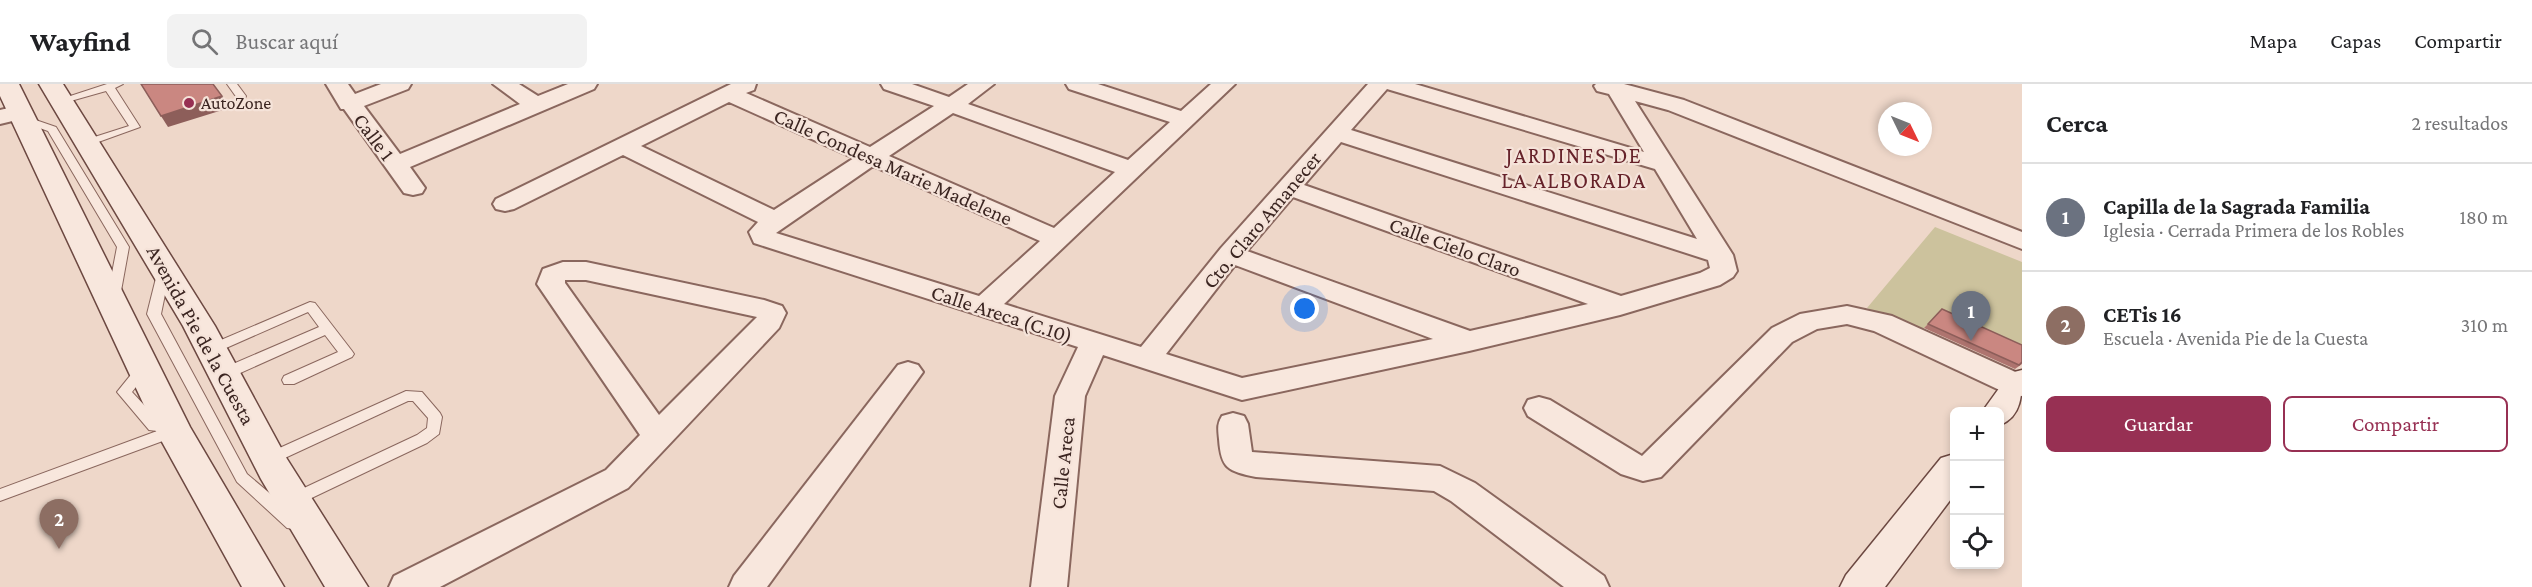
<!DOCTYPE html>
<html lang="es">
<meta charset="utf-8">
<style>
body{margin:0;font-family:"Crimson Pro",serif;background:#f2f2f2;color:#202124}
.controls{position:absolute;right:18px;bottom:18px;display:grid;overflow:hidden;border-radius:9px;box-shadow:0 3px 9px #0003}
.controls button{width:54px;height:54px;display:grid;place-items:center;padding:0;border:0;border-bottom:2px solid #e0e0e0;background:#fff;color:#202124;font:30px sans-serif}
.compass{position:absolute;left:1878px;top:18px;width:54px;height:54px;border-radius:50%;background:#fff;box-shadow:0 3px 9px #0003;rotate:133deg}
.you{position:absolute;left:1305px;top:225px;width:21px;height:21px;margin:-15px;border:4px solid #fff;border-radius:50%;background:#1a73e8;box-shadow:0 0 0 9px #1a73e833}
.badge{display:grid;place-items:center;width:39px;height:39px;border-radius:50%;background:#973053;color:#fff;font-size:20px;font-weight:700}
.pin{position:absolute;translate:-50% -50px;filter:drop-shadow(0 2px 3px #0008)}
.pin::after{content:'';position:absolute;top:32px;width:21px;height:18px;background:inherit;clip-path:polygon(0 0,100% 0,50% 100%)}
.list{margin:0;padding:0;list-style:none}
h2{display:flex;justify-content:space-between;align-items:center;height:78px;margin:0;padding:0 24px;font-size:26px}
h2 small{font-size:20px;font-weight:400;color:#757577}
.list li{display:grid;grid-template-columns:39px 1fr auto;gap:18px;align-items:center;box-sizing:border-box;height:108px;padding:0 24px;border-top:2px solid #e0e0e0}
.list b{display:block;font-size:22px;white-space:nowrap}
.list p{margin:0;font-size:20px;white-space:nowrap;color:#757577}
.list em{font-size:20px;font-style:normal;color:#757577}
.actions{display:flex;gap:12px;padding:18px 24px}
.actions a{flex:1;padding:14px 0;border:2px solid #973053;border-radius:9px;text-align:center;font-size:21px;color:#973053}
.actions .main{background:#973053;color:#fff}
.icon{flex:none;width:33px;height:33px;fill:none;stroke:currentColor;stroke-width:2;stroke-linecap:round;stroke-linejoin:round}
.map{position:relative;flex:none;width:2022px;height:503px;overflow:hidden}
header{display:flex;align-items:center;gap:36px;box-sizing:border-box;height:84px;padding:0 30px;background:#fff;border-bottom:2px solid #e0e0e0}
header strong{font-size:28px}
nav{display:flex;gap:33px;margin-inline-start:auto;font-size:21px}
.search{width:420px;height:54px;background:#f2f2f2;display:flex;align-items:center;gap:15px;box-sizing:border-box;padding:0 21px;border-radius:9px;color:#757577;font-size:22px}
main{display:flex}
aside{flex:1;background:#fff}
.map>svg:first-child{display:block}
.green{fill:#ccc29d}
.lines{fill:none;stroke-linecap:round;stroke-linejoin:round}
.lane-casing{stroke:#8a675e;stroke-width:2}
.street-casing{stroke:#8a675e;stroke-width:4}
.secondary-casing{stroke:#6c4841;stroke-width:3}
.lane{fill:#f8e7dd;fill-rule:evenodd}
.street{fill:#f8e7dd;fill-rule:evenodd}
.secondary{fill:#f8e7dd;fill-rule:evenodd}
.wall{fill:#ae746f}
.shaded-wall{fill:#8d5e5a}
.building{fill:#ca8781;stroke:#8d5e5a;stroke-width:1.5}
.poi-dot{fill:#973053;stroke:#f5e3d9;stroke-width:2}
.labels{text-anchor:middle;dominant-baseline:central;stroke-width:4.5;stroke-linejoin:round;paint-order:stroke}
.far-poi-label{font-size:18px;fill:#3b2521;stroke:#f5e3d9;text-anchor:start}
.street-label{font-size:21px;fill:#3b2521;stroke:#f5e3d9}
.neighbourhood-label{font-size:22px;letter-spacing:1.5px;fill:#66222a;stroke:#f5e3d9}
</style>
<header>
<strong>Wayfind</strong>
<div class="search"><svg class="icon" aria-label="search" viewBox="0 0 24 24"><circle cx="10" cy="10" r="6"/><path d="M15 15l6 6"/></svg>Buscar aquí</div>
<nav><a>Mapa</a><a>Capas</a><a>Compartir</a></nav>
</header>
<main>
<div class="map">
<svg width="2022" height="503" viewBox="0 0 2022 503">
<rect width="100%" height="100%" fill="#eed7c9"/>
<!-- green -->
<polygon class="green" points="1935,143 2022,178 2022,267 1939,230 1921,247 1867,224"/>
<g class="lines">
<!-- lane casing -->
<g class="lane-casing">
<g id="lane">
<polygon points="107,0 123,0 115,4 140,43 90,61 82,61 82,57 129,42 106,7 60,20 55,17"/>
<polygon points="227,0 237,0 246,12 245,14 237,14"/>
<polygon points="24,32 56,43 129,163 119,218 109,218 107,215 117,163 48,47 20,37 20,33"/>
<polygon points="164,182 170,186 161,230 247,390 299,434 301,439 299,444 293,445 287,444 237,398 147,230 158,186"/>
<polygon points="310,218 315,219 352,267 354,270 352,273 294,300 284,300 282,296 284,292 338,268 325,251 229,294 219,294 217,290 219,286 319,243 308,228 217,268 207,268 205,265 207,262"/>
<polygon points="143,280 150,285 132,308 158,336 175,337 181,347 179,351 0,417 0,405 157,347 149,346 117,308 138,282"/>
<polygon points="406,307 422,308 440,329 442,333 439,350 427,359 299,420 293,422 287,420 285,416 287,412 417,351 427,344 428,334 413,317 408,317 274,379 269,381 264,379 261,375 264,371"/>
</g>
</g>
<!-- street casing -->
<g class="street-casing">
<g id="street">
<polygon points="326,0 348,0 355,10 381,0 411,0 408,5 364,22 400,70 520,20 493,0 519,0 538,12 568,0 597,0 594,5 410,83 425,104 422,109 413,111 404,109 344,25 341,25"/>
<path d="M731,0H756L754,6L746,9L870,63L934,22L884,5L881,0H912L949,13L968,0H994L968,20L1128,76L1170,38L1069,5L1066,0H1098L1181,27L1211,0H1235L1004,220L1141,263L1221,164L1368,0H1415L1644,68L1609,10L1597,7L1594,2L1596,0H1624L1684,16L2022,148V165L1668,26L1635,17L1733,171L1737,187L1733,193L1720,201L1620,231L1469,267L1242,316L1103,271L1085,312L1067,503H1031L1055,312L1078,263L754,159L749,148L758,138L623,71L514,125L505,127L496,125L493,120L496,115ZM1387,5L1655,85L1697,155L1351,46ZM729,18L854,74L774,126L641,62ZM953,29L1115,88L1054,144L889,72ZM1341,58L1708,176L1710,184L1700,189L1621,212L1304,101ZM873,82L1040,157L979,212L776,149ZM1293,113L1588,220L1470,247L1247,167ZM1235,181L1433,255L1242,294L1166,270Z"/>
<polygon points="21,21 29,23 32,28 29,33 0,40 0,26"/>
<path d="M563,178H586L764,216L782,222L786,229L779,244L628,404L440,503H389L394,492L606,386L640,351L537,200L543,185ZM565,196H586L757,233L659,331L565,199Z"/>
<polygon points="1847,222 1892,232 2022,291 2022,312 2008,310 1874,247 1847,240 1817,245 1792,258 1661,393 1643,397 1621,390 1528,332 1524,324 1528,316 1539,313 1550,316 1642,372 1772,244 1800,230"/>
<polygon points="908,278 918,281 923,288 918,295 767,503 729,503 734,492 898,281"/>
<path d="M1233,329L1244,332L1248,340L1252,368L1440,382L1475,399L1604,492L1609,503H1564L1451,417L1434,407L1256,393C1228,387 1221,385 1219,355C1218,345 1217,340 1222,332Z"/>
</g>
</g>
<!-- secondary casing -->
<g class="secondary-casing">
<g id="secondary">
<polygon points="0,0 19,0 190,343 284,503 242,503 156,347 0,12"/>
<polygon points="39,0 63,0 215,242 287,375 368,503 325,503 261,395 183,242"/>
<path d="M2022,286C2022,311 2022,332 2000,341V328H1982L2010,289Z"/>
<polygon points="1954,370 1954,411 1885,503 1840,503 1846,491 1941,374"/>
</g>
</g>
<!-- lane -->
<use href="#lane" class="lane"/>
<!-- street -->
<use href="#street" class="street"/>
<!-- secondary -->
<use href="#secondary" class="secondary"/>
</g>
<!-- wall -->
<polygon class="wall" points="1928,240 2022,261 2022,280 2015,285 1924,244"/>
<!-- shaded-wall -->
<polygon class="shaded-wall" points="222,12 229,24 168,43 161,32"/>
<!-- building -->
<g class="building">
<polygon points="141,0 213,0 222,12 161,32"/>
<polygon points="1942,225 2022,261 2022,278 2019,281 1928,240"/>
</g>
<!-- markers -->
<circle class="poi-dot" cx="189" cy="19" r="6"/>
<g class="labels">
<!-- far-poi labels -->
<g class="far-poi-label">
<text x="201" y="19">AutoZone</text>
</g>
<!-- street labels -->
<g class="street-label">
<text transform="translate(374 53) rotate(53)">Calle 1</text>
<text transform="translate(893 83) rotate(24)">Calle Condesa Marie Madelene</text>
<text transform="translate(1262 136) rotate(-50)">Cto. Claro Amanecer</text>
<text transform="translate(1455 163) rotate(20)">Calle Cielo Claro</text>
<text transform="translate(1002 230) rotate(18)">Calle Areca (C.10)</text>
<text transform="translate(201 251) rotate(61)">Avenida Pie de la Cuesta</text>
<text transform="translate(1063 379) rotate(-84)">Calle Areca</text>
</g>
<!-- neighbourhood labels -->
<g class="neighbourhood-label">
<text x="1574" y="71">JARDINES DE<tspan x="1574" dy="25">LA ALBORADA</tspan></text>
</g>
</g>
</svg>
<div class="controls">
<button>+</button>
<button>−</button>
<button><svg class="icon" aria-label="locate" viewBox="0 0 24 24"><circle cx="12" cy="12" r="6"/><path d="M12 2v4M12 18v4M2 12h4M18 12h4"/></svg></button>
</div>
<svg class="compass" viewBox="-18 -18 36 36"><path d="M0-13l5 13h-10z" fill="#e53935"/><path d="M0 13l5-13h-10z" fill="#757577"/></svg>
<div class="you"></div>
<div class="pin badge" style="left:1971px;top:257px;background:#6b7280">1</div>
<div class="pin badge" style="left:59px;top:465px;background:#8d6e63">2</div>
</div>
<aside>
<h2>Cerca<small>2 resultados</small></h2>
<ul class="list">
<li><span class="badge" style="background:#6b7280">1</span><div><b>Capilla de la Sagrada Familia</b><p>Iglesia · Cerrada Primera de los Robles</p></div><em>180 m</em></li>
<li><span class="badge" style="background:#8d6e63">2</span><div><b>CETis 16</b><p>Escuela · Avenida Pie de la Cuesta</p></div><em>310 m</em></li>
</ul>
<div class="actions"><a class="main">Guardar</a><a>Compartir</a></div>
</aside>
</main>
